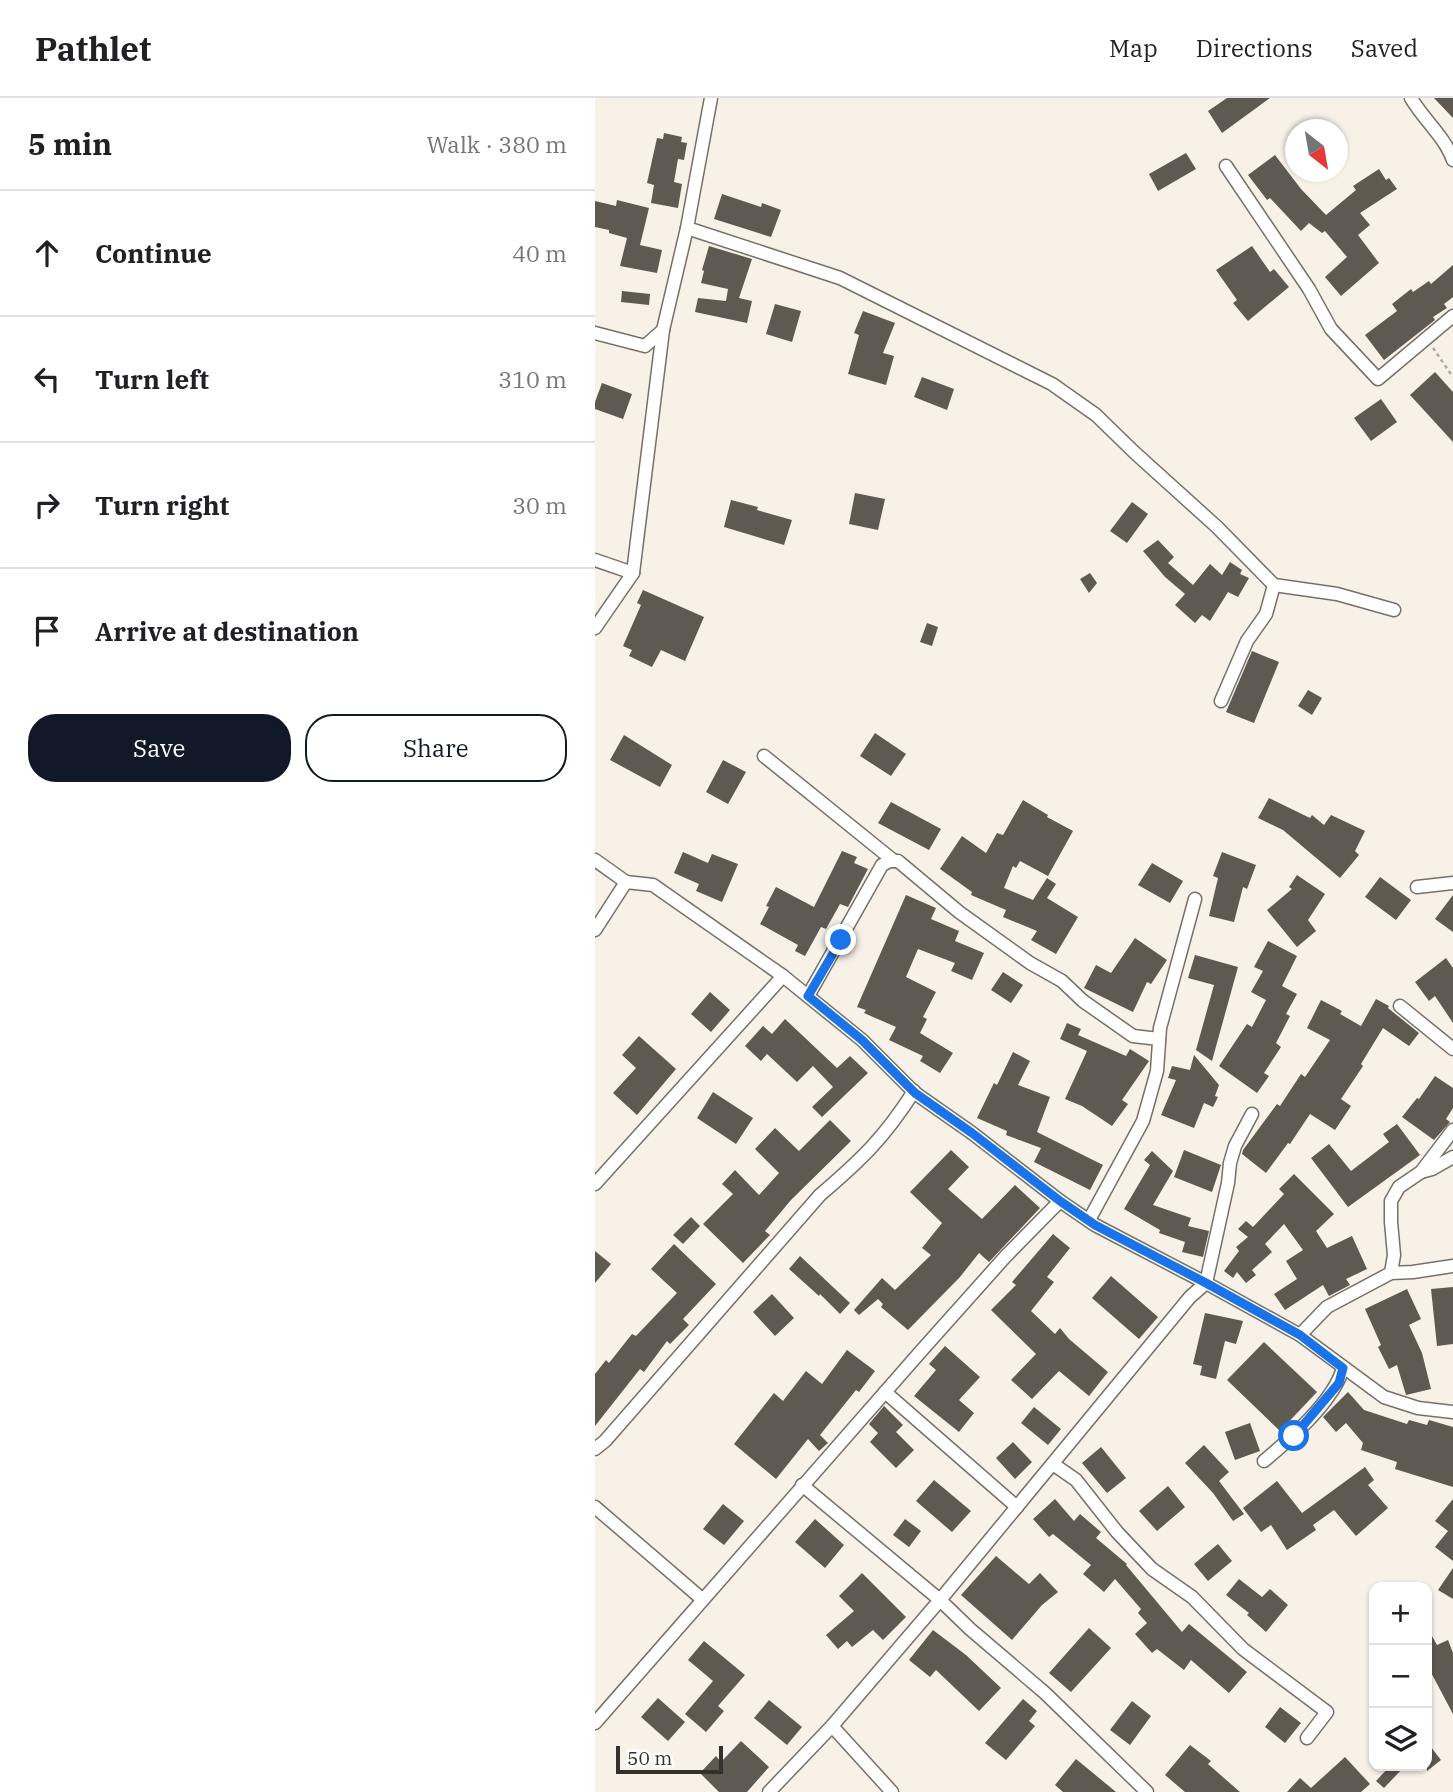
<!DOCTYPE html>
<meta charset="utf-8">
<style>
body{margin:0;font-family:"IBM Plex Serif",serif;background:#f2f2f2;color:#202124}
.controls{position:absolute;right:21px;bottom:21px;display:grid;overflow:hidden;border-radius:14px;box-shadow:0 2px 5px #0004}
.controls button{width:63px;height:63px;display:grid;place-items:center;padding:0;border:0;border-bottom:2px solid #e0e0e0;background:#fff;color:#202124;font:35px sans-serif}
.compass{position:absolute;left:690px;top:21px;width:63px;height:63px;border-radius:50%;background:#fff;box-shadow:0 2px 5px #0004;rotate:149deg}
.scale{position:absolute;left:21px;bottom:18px;width:107px;box-sizing:border-box;padding-left:7px;border:4px solid #33312d;border-top:0;font-size:19px;line-height:24px;white-space:nowrap;color:#33312d;-webkit-text-stroke:5px #fff;paint-order:stroke}
.stop{position:absolute;width:21px;height:21px;margin:-16px;border:5px solid #1a73e8;border-radius:50%;background:#fff}
.stop.end{background:#1a73e8;border-color:#fff;box-shadow:0 2px 7px #0008}
.list{margin:0;padding:0;list-style:none}
h2{display:flex;justify-content:space-between;align-items:center;height:91px;margin:0;padding:0 28px;font-size:30px}
h2 small{font-size:23px;font-weight:400;color:#757577}
.list li{display:grid;grid-template-columns:46px 1fr auto;gap:21px;align-items:center;box-sizing:border-box;height:126px;padding:0 28px;border-top:2px solid #e0e0e0}
.list b{display:block;font-size:26px;white-space:nowrap}
.list em{font-size:23px;font-style:normal;color:#757577}
.actions{display:flex;gap:14px;padding:21px 28px}
.actions a{flex:1;padding:16px 0;border:2px solid #111827;border-radius:28px;text-align:center;font-size:24px;color:#111827}
.actions .main{background:#111827;color:#fff}
.icon{flex:none;width:38px;height:38px;fill:none;stroke:currentColor;stroke-width:2;stroke-linecap:round;stroke-linejoin:round}
.map{position:relative;flex:none;width:858px;height:1694px;overflow:hidden}
header{display:flex;align-items:center;gap:42px;box-sizing:border-box;height:98px;padding:0 35px;background:#fff;border-bottom:2px solid #e0e0e0}
header strong{font-size:33px}
nav{display:flex;gap:38px;margin-inline-start:auto;font-size:24px}
main{display:flex}
aside{flex:1;background:#fff}
.map>svg:first-child{display:block}
.building{fill:#5e5951}
.lines{fill:none;stroke-linecap:round;stroke-linejoin:round}
.minor-casing{stroke:#767168;stroke-width:15}
.path{stroke:#afaba3;stroke-width:2.5;stroke-dasharray:3.5 3.5;stroke-linecap:butt}
.minor{stroke:#fff;stroke-width:12}
.route{stroke:#1a73e8;stroke-width:9}
</style>
<header>
<strong>Pathlet</strong>
<nav><a>Map</a><a>Directions</a><a>Saved</a></nav>
</header>
<main>
<aside>
<h2>5 min<small>Walk · 380 m</small></h2>
<ul class="list">
<li><svg class="icon" aria-label="ahead" viewBox="0 0 24 24"><path d="M12 20V5M6 11l6-6 6 6"/></svg><div><b>Continue</b></div><em>40 m</em></li>
<li><svg class="icon" aria-label="left" viewBox="0 0 24 24"><path d="M17 20v-9H6M10 6l-5 5 5 5"/></svg><div><b>Turn left</b></div><em>310 m</em></li>
<li><svg class="icon" aria-label="right" viewBox="0 0 24 24"><path d="M7 20v-9h11M14 6l5 5-5 5"/></svg><div><b>Turn right</b></div><em>30 m</em></li>
<li><svg class="icon" aria-label="arrive" viewBox="0 0 24 24"><path d="M6 21V4h12l-3 4 3 4H6"/></svg><div><b>Arrive at destination</b></div></li>
</ul>
<div class="actions"><a class="main">Save</a><a>Share</a></div>
</aside>
<div class="map">
<svg width="858" height="1694" viewBox="0 0 858 1694">
<rect width="100%" height="100%" fill="#f7f1e8"/>
<!-- building -->
<g class="building">
<polygon points="632,0 675,0 627,35 613,13"/>
<polygon points="839,0 858,0 858,20"/>
<polygon points="69,35 87,39 86,44 92,45 89,62 83,61 79,84 87,86 83,110 56,105 59,87 52,85 62,40 68,41"/>
<polygon points="591,55 601,71 563,93 554,76"/>
<polygon points="680,57 706,91 731,117 761,92 758,88 784,71 791,82 794,80 802,91 765,115 775,127 763,137 784,165 746,198 730,179 752,159 730,133 727,135 714,125 706,133 675,100 672,102 653,77"/>
<polygon points="127,96 166,109 167,105 186,112 176,139 119,121"/>
<polygon points="22,102 54,110 45,147 67,152 62,175 25,168 32,140 14,135 14,132 0,129 0,103 21,108"/>
<polygon points="114,148 157,161 144,200 157,203 152,225 100,214 103,200 131,203 133,191 106,185 109,173 107,172"/>
<polygon points="657,148 675,174 679,171 694,189 653,223 638,205 642,202 621,172"/>
<polygon points="858,167 858,199 849,206 852,210 838,219 840,222 789,262 770,237 802,213 797,206 816,191 818,194 834,183 836,186"/>
<polygon points="27,193 55,196 54,207 26,204"/>
<polygon points="180,206 206,213 197,244 171,236"/>
<polygon points="268,213 300,225 288,255 299,258 291,287 253,276 264,237 259,235"/>
<polygon points="840,274 858,294 858,344 815,297"/>
<polygon points="327,279 359,291 352,312 319,299"/>
<polygon points="7,285 37,296 28,321 0,311 0,304"/>
<polygon points="786,301 802,324 776,343 759,320"/>
<polygon points="260,395 290,401 283,432 254,426"/>
<polygon points="136,402 163,409 162,412 197,422 189,447 129,429"/>
<polygon points="537,404 553,416 532,445 515,433"/>
<polygon points="563,442 579,459 573,465 598,487 615,466 627,477 635,464 647,472 645,476 654,480 643,499 633,494 615,523 607,517 600,525 580,507 590,496 570,479 548,453"/>
<polygon points="495,475 502,485 494,495 485,481"/>
<polygon points="48,492 109,519 90,563 66,552 57,569 34,558 37,552 28,548 46,507 42,505"/>
<polygon points="332,525 343,529 337,548 325,544"/>
<polygon points="657,553 684,564 659,625 631,614"/>
<polygon points="713,592 727,600 717,617 703,608"/>
<polygon points="280,635 311,656 296,678 265,658"/>
<polygon points="29,637 77,667 65,689 15,662"/>
<polygon points="128,662 151,674 133,706 111,694"/>
<polygon points="674,700 715,720 717,717 729,727 736,717 770,733 760,753 764,757 745,780 688,732 663,720"/>
<polygon points="428,702 453,717 452,719 478,733 453,778 425,763 421,770 418,768 409,790 438,802 452,780 461,786 452,800 483,819 461,856 436,842 442,833 408,819 411,812 376,797 377,794 345,771 367,738 391,755 402,735 408,737"/>
<polygon points="296,704 346,731 334,752 283,725"/>
<polygon points="247,753 262,759 259,765 273,771 253,809 245,806 231,831 226,829 210,858 200,853 203,847 165,826 174,809 171,808 181,789 219,809"/>
<polygon points="88,754 113,765 117,756 143,766 127,804 101,793 104,786 79,775"/>
<polygon points="627,754 661,767 652,791 648,789 639,824 614,818 623,780 618,778"/>
<polygon points="557,765 588,783 575,805 543,787"/>
<polygon points="702,777 730,796 713,822 721,833 702,849 672,812 697,791 694,789"/>
<polygon points="785,779 816,802 801,822 770,799"/>
<polygon points="311,797 341,810 336,821 364,833 360,843 389,855 377,882 356,873 360,865 323,851 311,879 341,894 328,919 332,921 325,935 358,955 345,975 325,963 328,958 294,942 301,929 269,915 271,912 262,909"/>
<polygon points="858,797 858,834 840,821"/>
<polygon points="540,840 572,862 556,886 552,884 538,914 489,890 501,867 516,875"/>
<polygon points="673,843 702,858 687,888 702,896 691,916 695,918 681,945 686,949 669,975 674,978 662,995 624,968 652,926 657,929 671,902 656,894 668,873 659,869"/>
<polygon points="600,857 643,869 617,963 601,952 619,887 593,880"/>
<polygon points="851,860 858,870 858,925 840,898 834,903 820,884"/>
<polygon points="408,874 428,887 416,905 396,892"/>
<polygon points="115,894 135,912 116,934 96,916"/>
<polygon points="781,901 794,908 793,910 824,935 814,948 788,930 766,966 768,968 746,1001 756,1008 740,1032 715,1016 695,1046 693,1045 671,1075 647,1056 648,1052 682,1006 685,1008 706,976 710,979 735,942 712,930 726,902 747,913 745,916 766,928"/>
<polygon points="190,921 242,970 255,958 273,975 227,1019 217,1009 238,989 218,968 202,984 172,956 166,963 150,948 168,928 177,936"/>
<polygon points="472,925 486,931 483,937 531,958 535,951 554,963 527,1002 533,1006 517,1028 487,1008 470,1001 492,953 465,941"/>
<polygon points="44,938 81,971 42,1017 18,995 41,970 27,957"/>
<polygon points="418,954 435,963 423,987 455,999 442,1034 508,1067 495,1092 439,1064 446,1050 411,1037 412,1033 382,1020 399,985 402,987"/>
<polygon points="599,957 624,987 620,998 623,999 618,1009 609,1005 599,1030 566,1017 581,982 573,980 577,968 595,972"/>
<polygon points="840,978 858,990 858,1010 851,1021 855,1024 839,1042 807,1019 822,1000 824,1001"/>
<polygon points="118,994 158,1020 141,1046 102,1020"/>
<polygon points="235,1022 256,1043 196,1102 170,1133 175,1137 148,1165 108,1126 138,1096 127,1086 140,1072 164,1097 184,1075 160,1051 180,1030 204,1053"/>
<polygon points="802,1026 825,1057 753,1109 716,1060 734,1046 756,1073 794,1044 788,1036"/>
<polygon points="356,1052 374,1069 353,1091 387,1121 420,1087 445,1110 394,1164 384,1155 365,1179 313,1232 286,1209 288,1206 283,1201 264,1217 259,1212 287,1180 300,1192 336,1157 327,1150 347,1125 315,1094"/>
<polygon points="589,1052 626,1067 617,1094 579,1079"/>
<polygon points="557,1053 578,1073 558,1107 596,1120 593,1128 614,1133 608,1159 587,1154 590,1144 564,1135 565,1132 529,1111 555,1067 549,1062"/>
<polygon points="699,1076 739,1116 721,1133 732,1150 757,1138 772,1171 751,1181 755,1187 734,1198 728,1187 690,1212 679,1196 702,1181 691,1163 708,1152 689,1126 670,1146 677,1154 657,1172 661,1177 651,1185 642,1174 638,1180 629,1173 644,1153 641,1149 653,1139 643,1131 651,1123 658,1129 689,1096 684,1091"/>
<polygon points="96,1119 105,1128 88,1146 78,1137"/>
<polygon points="458,1136 475,1150 452,1179 459,1184 436,1213 460,1236 465,1230 474,1241 513,1274 494,1298 464,1273 437,1301 416,1282 441,1256 396,1212 421,1187 417,1184"/>
<polygon points="79,1146 121,1186 88,1221 94,1227 75,1246 72,1243 49,1274 45,1271 0,1328 0,1276 11,1262 14,1265 37,1236 41,1238 82,1195 56,1171"/>
<polygon points="0,1153 16,1166 0,1185"/>
<polygon points="205,1158 255,1205 245,1216 225,1196 224,1198 194,1171"/>
<polygon points="516,1178 563,1219 544,1241 497,1200"/>
<polygon points="858,1189 858,1246 842,1248 836,1191"/>
<polygon points="812,1191 826,1221 814,1227 827,1255 836,1291 811,1297 802,1267 794,1271 783,1249 786,1247 770,1211"/>
<polygon points="177,1196 199,1220 180,1238 158,1214"/>
<polygon points="610,1215 648,1223 641,1246 630,1243 621,1281 605,1277 607,1268 598,1266"/>
<polygon points="669,1244 722,1294 685,1333 632,1282"/>
<polygon points="350,1248 385,1279 364,1302 379,1315 364,1334 319,1298 341,1272 334,1266"/>
<polygon points="252,1252 280,1273 264,1294 261,1292 225,1337 233,1345 224,1353 213,1341 181,1381 139,1346 179,1295 188,1303 211,1273 227,1286"/>
<polygon points="753,1294 769,1312 812,1326 814,1322 832,1327 834,1322 858,1329 858,1389 800,1371 802,1364 766,1352 768,1345 751,1325 741,1334 728,1319"/>
<polygon points="289,1308 308,1327 301,1334 319,1352 301,1370 275,1344 283,1335 274,1326"/>
<polygon points="439,1309 466,1331 453,1347 426,1325"/>
<polygon points="655,1325 665,1353 640,1362 630,1334"/>
<polygon points="418,1344 437,1364 420,1381 401,1360"/>
<polygon points="609,1347 634,1374 624,1383 649,1416 638,1423 618,1395 590,1365"/>
<polygon points="506,1349 531,1380 512,1395 487,1365"/>
<polygon points="770,1369 779,1382 773,1387 793,1410 761,1438 739,1412 718,1427 721,1432 692,1452 676,1427 666,1434 648,1410 682,1383 707,1415"/>
<polygon points="339,1382 376,1413 357,1434 321,1403"/>
<polygon points="573,1388 590,1409 562,1433 544,1413"/>
<polygon points="460,1401 479,1423 485,1416 506,1434 501,1440 532,1466 531,1467 587,1534 594,1526 652,1574 634,1595 596,1562 589,1572 562,1551 557,1555 540,1536 552,1525 543,1515 546,1511 520,1481 509,1494 488,1476 496,1467 458,1436 454,1439 438,1421"/>
<polygon points="858,1401 858,1463 840,1449 853,1433 840,1423"/>
<polygon points="128,1406 149,1423 129,1447 108,1431"/>
<polygon points="220,1421 249,1447 230,1470 200,1444"/>
<polygon points="310,1421 326,1433 314,1449 298,1437"/>
<polygon points="623,1446 637,1463 613,1483 599,1466"/>
<polygon points="401,1458 434,1486 445,1475 463,1494 447,1507 417,1542 366,1497"/>
<polygon points="858,1470 858,1501 843,1492"/>
<polygon points="267,1475 311,1519 288,1542 278,1532 257,1549 252,1543 243,1551 231,1537 259,1513 244,1498"/>
<polygon points="644,1481 667,1499 675,1491 693,1507 671,1534 652,1517 654,1515 631,1497"/>
<polygon points="832,1529 842,1547 853,1542 858,1555 858,1616 832,1567"/>
<polygon points="494,1530 516,1550 476,1594 454,1575"/>
<polygon points="338,1532 371,1557 406,1590 384,1613 341,1572 335,1579 314,1562"/>
<polygon points="109,1543 150,1577 123,1608 129,1613 111,1634 90,1616 118,1583 93,1562"/>
<polygon points="63,1600 90,1624 73,1643 46,1619"/>
<polygon points="428,1601 442,1613 434,1623 440,1628 411,1662 390,1645"/>
<polygon points="174,1602 207,1629 192,1647 159,1620"/>
<polygon points="537,1603 556,1618 535,1647 515,1632"/>
<polygon points="685,1609 706,1625 690,1645 670,1629"/>
<polygon points="146,1643 174,1669 152,1694 124,1694 105,1675 121,1658 126,1664"/>
<polygon points="832,1644 846,1662 832,1673"/>
<polygon points="595,1647 616,1663 613,1666 645,1694 590,1694 570,1677"/>
<polygon points="750,1659 775,1686 766,1694 692,1694 705,1680 716,1690"/>
<polygon points="481,1661 521,1694 468,1694 460,1687"/>
<polygon points="795,1668 810,1668 789,1690 781,1683"/>
</g>
<g class="lines">
<!-- minor casing -->
<g class="minor-casing">
<g id="minor">
<polyline points="116,0 92,130 245,180 457,286 501,317 539,354 622,429 679,487 742,496 799,512"/>
<path d="M816,0C828,21 850,39 858,62"/>
<polyline points="631,68 714,191 736,231 783,281 858,218"/>
<polyline points="0,235 50,248 68,232 92,130"/>
<polyline points="0,462 38,475"/>
<polyline points="0,530 38,475 68,232"/>
<polyline points="626,603 652,543 671,516 679,487"/>
<polyline points="169,658 299,763"/>
<polyline points="0,762 31,784 58,787 188,878 267,942 320,995 377,1035 465,1103 500,1127 611,1185 705,1237 789,1299 823,1310 858,1314"/>
<polyline points="822,789 858,785"/>
<polyline points="0,832 31,784"/>
<polyline points="213,898 287,767 295,763 303,763 364,814 435,865 467,883 488,903 538,938 564,941"/>
<polyline points="805,908 858,951"/>
<polyline points="826,1074 837,1071 858,1059"/>
<polyline points="0,1086 188,878"/>
<polyline points="494,1122 548,1023 562,973 565,930 600,801"/>
<polyline points="796,1175 799,1157 796,1124 796,1103 804,1089 826,1074 858,1032"/>
<polyline points="705,1237 732,1209 796,1175 818,1174 858,1168"/>
<polyline points="290,1294 422,1409"/>
<path d="M0,1351L10,1343L225,1097C266,1062 290,1039 319,993"/>
<path d="M669,1363C695,1341 739,1303 748,1270"/>
<polyline points="458,1366 481,1382 522,1434 557,1471 597,1499 648,1551 732,1614 712,1640"/>
<polyline points="207,1387 345,1502 375,1531 450,1595 552,1694"/>
<polyline points="0,1409 107,1501"/>
<polyline points="0,1625 327,1252 410,1159 465,1103"/>
<polyline points="237,1628 297,1694"/>
<polyline points="174,1694 237,1628 345,1502 595,1199 611,1185 633,1085 635,1065 640,1048 657,1016"/>
</g>
</g>
<!-- path -->
<polyline class="path" points="838,250 858,279"/>
<!-- minor -->
<use href="#minor" class="minor"/>
</g>
<g class="lines">
<!-- route -->
<polyline class="route" points="246,842 213,898 267,942 320,995 377,1035 465,1103 500,1127 611,1185 705,1237 748,1270 744,1285 699,1338"/>
</g>
</svg>
<div class="controls">
<button>+</button>
<button>−</button>
<button><svg class="icon" aria-label="layers" viewBox="0 0 24 24"><path d="M12 4l9 5-9 5-9-5zM3 14l9 5 9-5"/></svg></button>
</div>
<svg class="compass" viewBox="-18 -18 36 36"><path d="M0-13l5 13h-10z" fill="#e53935"/><path d="M0 13l5-13h-10z" fill="#757577"/></svg>
<div class="scale">50 m</div>
<div class="stop" style="left:699px;top:1338px"></div>
<div class="stop end" style="left:246px;top:842px"></div>
</div>
</main>
